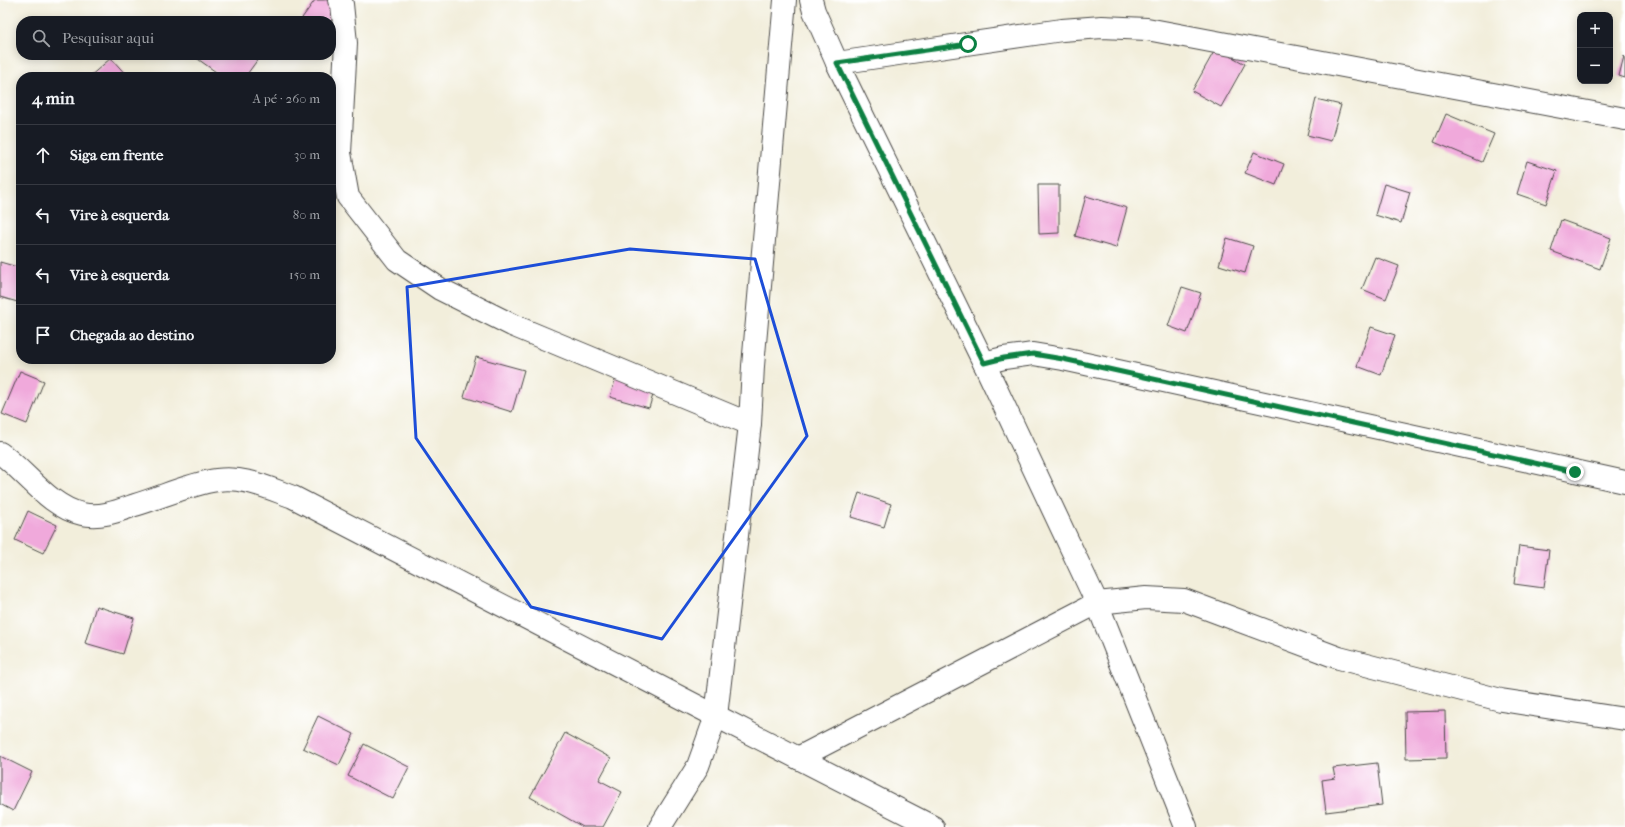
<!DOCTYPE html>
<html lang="pt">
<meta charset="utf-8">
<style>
body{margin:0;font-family:"IM FELL French Canon",serif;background:#20242c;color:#f1f3f6}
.controls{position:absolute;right:12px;top:12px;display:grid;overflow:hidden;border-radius:8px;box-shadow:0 2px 10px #0003}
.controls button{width:36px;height:36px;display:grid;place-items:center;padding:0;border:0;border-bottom:1px solid #363941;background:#171b24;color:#f1f3f6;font:20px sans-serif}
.stop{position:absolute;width:12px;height:12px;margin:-9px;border:3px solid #0b8043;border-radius:50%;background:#fff}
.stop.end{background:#0b8043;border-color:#fff;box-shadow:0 1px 4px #0008}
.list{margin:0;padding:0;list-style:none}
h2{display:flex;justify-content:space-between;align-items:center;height:52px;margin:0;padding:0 16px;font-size:17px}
h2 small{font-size:13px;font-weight:400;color:#9ea1a6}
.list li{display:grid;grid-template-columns:26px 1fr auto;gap:12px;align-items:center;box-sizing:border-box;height:60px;padding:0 16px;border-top:1px solid #363941}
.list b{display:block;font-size:15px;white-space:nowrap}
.list em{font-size:13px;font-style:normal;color:#9ea1a6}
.icon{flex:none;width:22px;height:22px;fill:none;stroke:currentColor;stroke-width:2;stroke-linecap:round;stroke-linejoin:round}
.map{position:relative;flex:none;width:1625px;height:827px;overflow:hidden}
.search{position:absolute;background:#171b24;box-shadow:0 2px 10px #0003;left:16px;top:16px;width:320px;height:44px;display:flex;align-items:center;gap:10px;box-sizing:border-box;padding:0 14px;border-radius:16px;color:#9ea1a6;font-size:15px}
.panel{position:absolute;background:#171b24;box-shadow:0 2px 10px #0003;left:16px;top:72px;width:320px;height:292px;border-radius:16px}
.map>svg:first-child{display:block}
.building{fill:#f0a9db}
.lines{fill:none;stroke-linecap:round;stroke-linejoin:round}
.minor-casing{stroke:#494845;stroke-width:24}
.minor{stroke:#fff;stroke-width:22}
.route{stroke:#0b8043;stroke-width:5}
.marked{fill:none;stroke:#1d4ed8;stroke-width:3;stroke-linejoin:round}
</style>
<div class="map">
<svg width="1625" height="827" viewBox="0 0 1625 827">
<rect width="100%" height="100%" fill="#fff"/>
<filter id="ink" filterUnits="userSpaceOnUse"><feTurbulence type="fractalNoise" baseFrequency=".025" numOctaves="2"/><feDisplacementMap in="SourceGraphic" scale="8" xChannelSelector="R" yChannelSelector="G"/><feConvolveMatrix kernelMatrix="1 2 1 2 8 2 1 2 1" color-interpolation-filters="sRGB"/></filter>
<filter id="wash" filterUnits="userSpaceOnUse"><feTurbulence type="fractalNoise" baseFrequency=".012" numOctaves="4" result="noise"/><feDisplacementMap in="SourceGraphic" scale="16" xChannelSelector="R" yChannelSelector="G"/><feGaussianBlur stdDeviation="0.9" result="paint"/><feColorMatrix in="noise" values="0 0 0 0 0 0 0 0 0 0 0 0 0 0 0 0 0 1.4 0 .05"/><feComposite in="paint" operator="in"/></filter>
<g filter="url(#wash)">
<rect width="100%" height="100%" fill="#f2eedb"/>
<g id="blocks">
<!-- building -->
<g class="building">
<polygon points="315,0 334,0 342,6 331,21 306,21 302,18"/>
<polygon points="1216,48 1245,64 1221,107 1192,91"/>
<polygon points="196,55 261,55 245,77 223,77 195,57"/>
<polygon points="1624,56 1625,57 1625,78 1619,76"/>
<polygon points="111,58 128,77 89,77"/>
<polygon points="1316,99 1341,105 1331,141 1307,135"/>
<polygon points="1446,114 1494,134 1482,162 1434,142"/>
<polygon points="1254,152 1284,164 1276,185 1245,173"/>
<polygon points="1527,161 1557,171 1546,204 1517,194"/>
<polygon points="1384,184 1410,192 1401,223 1375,215"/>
<polygon points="1038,185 1059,185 1059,233 1039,234"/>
<polygon points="1086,196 1127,208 1116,248 1075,236"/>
<polygon points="1561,220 1611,238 1600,269 1551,251"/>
<polygon points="1227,238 1253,246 1245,273 1219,265"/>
<polygon points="1375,257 1399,266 1386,299 1362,289"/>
<polygon points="0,262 21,268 21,303 0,297"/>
<polygon points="1182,287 1201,293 1187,333 1168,326"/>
<polygon points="1371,327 1395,335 1381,375 1357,366"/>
<polygon points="476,357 524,370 512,412 464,397"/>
<polygon points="20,371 44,381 27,424 2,414"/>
<polygon points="617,374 656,385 649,408 610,397"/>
<polygon points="859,493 891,504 884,527 851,517"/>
<polygon points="28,511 57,525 43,553 15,540"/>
<polygon points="1519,546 1549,550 1544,588 1514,584"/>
<polygon points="96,606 134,618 123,654 85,643"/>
<polygon points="1445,711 1446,758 1406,759 1405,712"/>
<polygon points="318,716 354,734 339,765 303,748"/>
<polygon points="565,733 611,758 599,780 622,792 603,827 583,827 530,797"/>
<polygon points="364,744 409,767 393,799 348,776"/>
<polygon points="0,756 32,772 13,811 0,804"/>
<polygon points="1377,763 1382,805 1326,812 1322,780 1335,778 1333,768"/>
</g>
</g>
</g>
<g filter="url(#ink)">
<use href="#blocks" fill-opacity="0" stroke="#494845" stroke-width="1"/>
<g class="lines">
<!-- minor casing -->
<g class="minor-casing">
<g id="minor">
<polyline points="339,0 342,4 346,43 340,153 348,197 397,260 440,289 512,325 750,424"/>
<polyline points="811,0 814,11 837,63 984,363 1097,603 1186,827"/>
<polyline points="837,63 1062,30 1102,27 1147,29 1625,119"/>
<polyline points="984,363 1004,358 1033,354 1063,359 1625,482"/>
<path d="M0,453C26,471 49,507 82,514C101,518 118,511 135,505C162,497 189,484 217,480C244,476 268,488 293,497L716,716L933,827"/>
<polyline points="798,758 1097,603 1146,598 1184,600 1339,658 1501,700 1625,719"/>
<polyline points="660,827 698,766 716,716 750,424 753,366 785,0"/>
</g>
</g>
<!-- minor -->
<use href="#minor" class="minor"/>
</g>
</g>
<g class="lines" filter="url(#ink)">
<!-- route -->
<polyline class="route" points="968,44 837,63 984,363 1004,358 1033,354 1063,359 1575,472"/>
</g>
<!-- marked area -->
<path class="marked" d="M630,249L755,259L807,436L662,639L531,607L416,438L407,287Z"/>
</svg>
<div class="controls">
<button>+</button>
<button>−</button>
</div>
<div class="stop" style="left:968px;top:44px"></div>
<div class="stop end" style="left:1575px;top:472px"></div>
<div class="search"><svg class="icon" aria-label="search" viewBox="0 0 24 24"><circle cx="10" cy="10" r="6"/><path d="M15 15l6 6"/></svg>Pesquisar aqui</div>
<section class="panel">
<h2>4 min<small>A pé · 260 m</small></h2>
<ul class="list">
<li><svg class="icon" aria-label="ahead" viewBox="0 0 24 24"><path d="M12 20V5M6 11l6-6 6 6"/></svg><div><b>Siga em frente</b></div><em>30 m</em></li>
<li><svg class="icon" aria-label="left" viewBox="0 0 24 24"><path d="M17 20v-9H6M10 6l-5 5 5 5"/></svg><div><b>Vire à esquerda</b></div><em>80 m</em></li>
<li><svg class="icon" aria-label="left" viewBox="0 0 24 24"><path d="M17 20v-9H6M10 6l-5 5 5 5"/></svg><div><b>Vire à esquerda</b></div><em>150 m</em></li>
<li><svg class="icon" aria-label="arrive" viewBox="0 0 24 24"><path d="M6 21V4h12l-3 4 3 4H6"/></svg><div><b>Chegada ao destino</b></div></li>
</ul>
</section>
</div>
